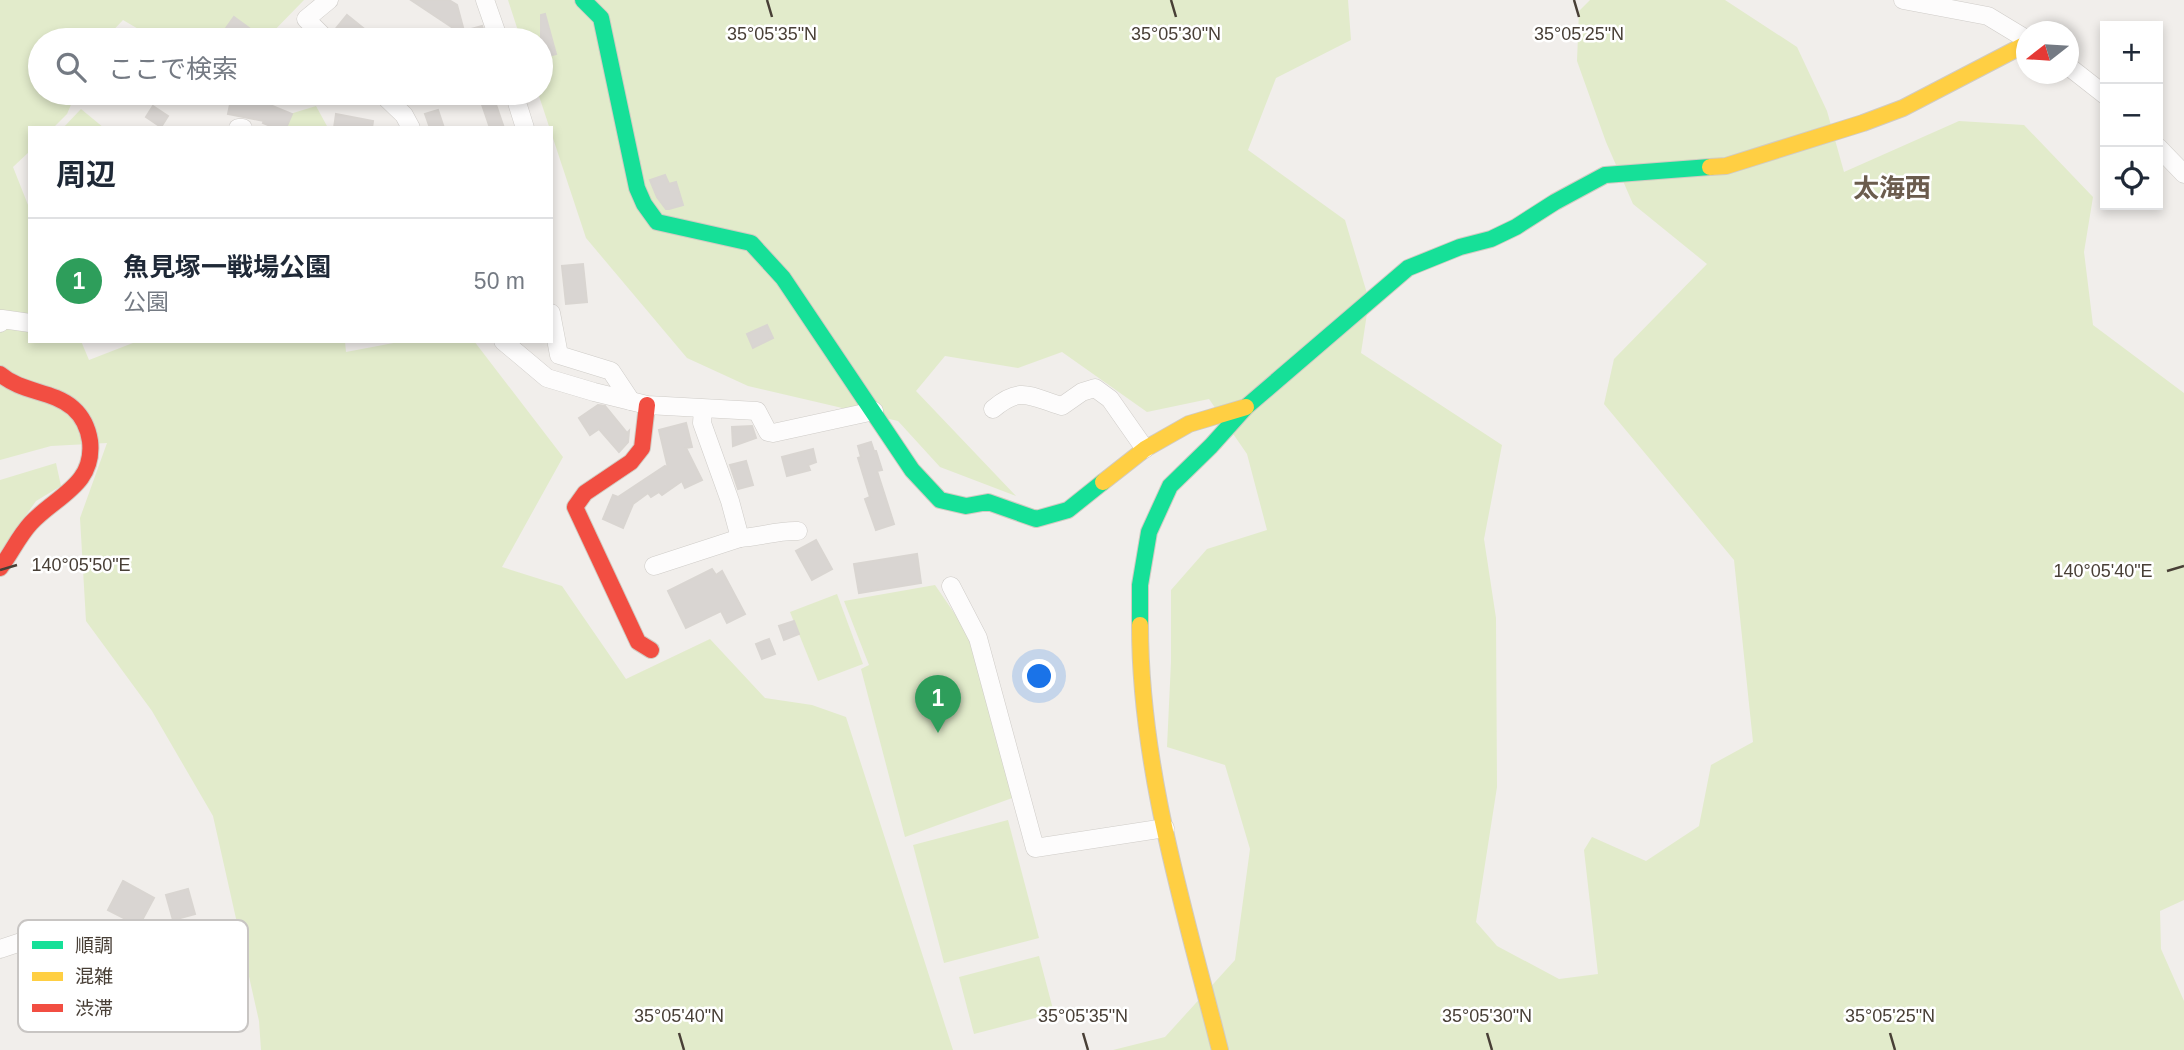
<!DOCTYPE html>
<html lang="ja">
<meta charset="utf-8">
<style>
body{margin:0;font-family:Arial,"Noto Sans JP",sans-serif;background:#f6f6f7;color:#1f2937}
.controls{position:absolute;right:21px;top:21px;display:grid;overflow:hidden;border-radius:0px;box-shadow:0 4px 10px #0003}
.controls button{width:63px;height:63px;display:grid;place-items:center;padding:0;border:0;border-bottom:2px solid #e0e1e3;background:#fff;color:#1f2937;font:35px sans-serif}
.compass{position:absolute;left:2016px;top:21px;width:63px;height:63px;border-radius:50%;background:#fff;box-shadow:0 4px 10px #0003;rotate:253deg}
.you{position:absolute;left:1040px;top:677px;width:24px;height:24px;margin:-18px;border:5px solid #fff;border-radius:50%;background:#1a73e8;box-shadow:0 0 0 10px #1a73e833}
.badge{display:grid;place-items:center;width:46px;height:46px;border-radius:50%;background:#837c75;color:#fff;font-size:23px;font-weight:700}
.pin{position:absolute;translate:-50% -58px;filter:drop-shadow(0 2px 4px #0008)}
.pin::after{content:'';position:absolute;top:37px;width:24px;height:21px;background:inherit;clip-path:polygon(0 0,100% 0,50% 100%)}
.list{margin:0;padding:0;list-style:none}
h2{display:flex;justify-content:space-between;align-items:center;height:91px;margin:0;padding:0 28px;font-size:30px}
h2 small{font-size:23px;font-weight:400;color:#747a83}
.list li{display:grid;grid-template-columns:46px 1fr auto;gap:21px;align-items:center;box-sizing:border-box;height:126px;padding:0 28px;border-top:2px solid #e0e1e3}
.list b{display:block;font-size:26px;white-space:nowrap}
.list p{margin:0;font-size:23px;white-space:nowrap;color:#747a83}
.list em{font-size:23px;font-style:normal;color:#747a83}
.icon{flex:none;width:38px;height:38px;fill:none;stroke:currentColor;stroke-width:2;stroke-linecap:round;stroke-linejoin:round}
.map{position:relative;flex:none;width:2184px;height:1050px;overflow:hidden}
.search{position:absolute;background:#fff;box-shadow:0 4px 10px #0003;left:28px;top:28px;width:525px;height:77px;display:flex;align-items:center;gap:18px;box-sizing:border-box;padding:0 24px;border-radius:38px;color:#747a83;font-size:26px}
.panel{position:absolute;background:#fff;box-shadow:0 4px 10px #0003;left:28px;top:126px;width:525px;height:217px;border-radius:0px}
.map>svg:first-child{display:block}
.green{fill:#e2ebcb}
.building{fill:#d9d5d2;stroke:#d9d5d1;stroke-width:2}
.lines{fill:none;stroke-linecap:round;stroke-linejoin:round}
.street-casing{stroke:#cfccc8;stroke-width:19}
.fast-casing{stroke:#d1cbc2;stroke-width:18}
.slow-casing{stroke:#d1cbc2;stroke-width:18}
.jam-casing{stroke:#d1cbc2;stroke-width:18}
.street{stroke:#fdfcfc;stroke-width:18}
.fast{stroke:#16e098;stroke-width:16}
.slow{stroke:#ffcf43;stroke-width:16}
.jam{stroke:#f24e42;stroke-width:16}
.ticks{fill:none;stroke:#483f36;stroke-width:2.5}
.labels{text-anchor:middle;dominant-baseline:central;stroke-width:5;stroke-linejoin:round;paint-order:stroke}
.quarter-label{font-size:26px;font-weight:bold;fill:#6b5c4e;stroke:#fff}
.key{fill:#fff;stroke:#c8c5c3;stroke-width:2}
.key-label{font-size:19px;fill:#483f36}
.ticks-label{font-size:18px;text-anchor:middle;fill:#483f36;stroke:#fff;stroke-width:5;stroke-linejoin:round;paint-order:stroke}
</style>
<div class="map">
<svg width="2184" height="1050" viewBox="0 0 2184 1050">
<rect width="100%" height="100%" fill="#f1eeeb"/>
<!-- green -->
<g class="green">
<polygon points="0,0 304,0 265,40 157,40 123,20 104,40 40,40 40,93 76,93 67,114 53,128 30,128 30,151 13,167 30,210 30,341 81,341 89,360 138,341 345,341 346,352 404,341 474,341 563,457 502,567 562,586 626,679 710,639 765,698 812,705 846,717 953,1050 261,1050 259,1021 213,816 152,711 86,621 80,518 107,443 51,446 0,460"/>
<polygon points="508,0 1348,0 1351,40 1276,78 1248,150 1345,220 1369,300 1361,353 1502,445 1484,539 1496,618 1497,787 1476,922 1497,946 1559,979 1598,974 1584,850 1592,837 1646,861 1699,826 1711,765 1753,742 1734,560 1604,404 1614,359 1707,264 1633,204 1606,142 1577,61 1579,11 1590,0 1725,0 1797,47 1827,111 1844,172 1959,121 2024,125 2093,197 2084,252 2093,325 2184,393 2184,900 2160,911 2161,949 2184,1001 2184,1050 1113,1050 1165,1037 1235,960 1250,849 1225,765 1167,747 1171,662 1171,590 1207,549 1267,530 1247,454 1209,399 1147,412 1062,352 1018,368 945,356 916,391 1016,496 940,467 898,421 748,386 687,358 586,238 538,93 541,93 541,40 521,40"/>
<polygon points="316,106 328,128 265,128 290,114"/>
<polygon points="81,109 104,128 63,128"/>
<polygon points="56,463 61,486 36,501 0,552 0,480"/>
<polygon points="935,585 972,639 1015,797 905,837 861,669 869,665 844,601"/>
<polygon points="837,594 863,664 818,681 790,612"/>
<polygon points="1008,820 1039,938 944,963 913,845"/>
<polygon points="1039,956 1054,1013 974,1034 959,977"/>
</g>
<!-- building -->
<g class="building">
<polygon points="411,0 449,0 457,5 464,31 482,26 487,40 446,40 446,36 459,32"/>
<polygon points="545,14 556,54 541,58 541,15"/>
<polygon points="347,15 378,40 338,40 334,31"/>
<polygon points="234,17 249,28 240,40 226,28"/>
<polygon points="478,93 492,93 504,128 490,128"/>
<polygon points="232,95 258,100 292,114 286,128 275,128 263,123 264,121 228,114"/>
<polygon points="153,106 168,116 161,127 146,117"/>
<polygon points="438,110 444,128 430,128 425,114"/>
<polygon points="336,114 373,121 372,128 334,128"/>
<polygon points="665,175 669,184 676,182 683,205 669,209 666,209 657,197 650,180"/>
<polygon points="583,264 587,302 566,304 562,266"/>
<polygon points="767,325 773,338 753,348 747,334"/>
<polygon points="598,405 605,406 627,433 629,431 628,442 619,452 599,429 590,435 579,418"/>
<polygon points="686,423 692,447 686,448 702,480 685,488 682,481 662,495 659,492 651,497 648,493 633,504 623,528 603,519 613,495 618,497 665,466 668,468 659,430"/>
<polygon points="752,426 756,438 733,446 732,427"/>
<polygon points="871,442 874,451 876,451 882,470 877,471 894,524 876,530 865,499 870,497 858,458 861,457 858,446"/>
<polygon points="813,449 816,462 808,465 810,470 787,476 782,457"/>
<polygon points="746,461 753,485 738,489 730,465"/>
<polygon points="816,540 832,569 812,580 796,551"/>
<polygon points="917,554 921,583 859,593 854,564"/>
<polygon points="712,569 716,575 722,571 745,614 727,623 721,611 686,628 668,591"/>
<polygon points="794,621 799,634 784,640 779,626"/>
<polygon points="769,639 775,654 762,659 756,644"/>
<polygon points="123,881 154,898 139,926 108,910"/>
<polygon points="188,889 195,914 173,920 166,895"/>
</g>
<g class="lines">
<!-- street casing -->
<g class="street-casing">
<g id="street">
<polyline points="485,0 499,40"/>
<polyline points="1903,0 1988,16 2026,39"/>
<polyline points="327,40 306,19 329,0"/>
<polyline points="2068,66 2105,95"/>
<polyline points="381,93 404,115 411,128"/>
<polyline points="514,93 525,128"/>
<polyline points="238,128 243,128"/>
<polyline points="2158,147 2184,174"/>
<polyline points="551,313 559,355 611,371 631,401"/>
<polyline points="0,323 2,319 30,323"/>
<polyline points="503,341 547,378 594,392 647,405 757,411 768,432 773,433 874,411"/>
<path d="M993,409C1021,385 1030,397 1062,406L1082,392L1095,388L1110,399L1145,449"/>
<path d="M740,538C760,537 778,530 798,531"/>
<polyline points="654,566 740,538 730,501 702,423 703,409"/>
<polyline points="951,586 978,638 1035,848 1165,828"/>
<polyline points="0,949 24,941 37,942 77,953 121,956 131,954 159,939 171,940 211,951"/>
</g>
</g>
<!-- fast casing -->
<g class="fast-casing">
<g id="fast">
<polyline points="583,0 601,18 637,188 644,204 657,222 751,243 783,278 912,470 940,500 966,506 988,502 1036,519 1068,510 1103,482"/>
<polyline points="1140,625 1140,585 1149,532 1170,486 1211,446 1246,407 1408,268 1460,247 1491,239 1516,227 1555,202 1605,175 1710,167"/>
</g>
</g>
<!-- slow casing -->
<g class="slow-casing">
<g id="slow">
<polyline points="1710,167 1726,166 1863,123 1903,108 2026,44"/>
<polyline points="1103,482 1145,449 1189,424 1246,407"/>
<path d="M1140,625C1140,770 1185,911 1220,1050"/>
</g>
</g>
<!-- jam casing -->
<g class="jam-casing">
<g id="jam">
<path d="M0,374C22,393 52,390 73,408C82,416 88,428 90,441C95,485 56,496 31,523C18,537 11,554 0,568"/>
<polyline points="647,405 642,448 631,462 585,493 575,507 638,642 651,650"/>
</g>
</g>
<!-- street -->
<use href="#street" class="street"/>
<!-- fast -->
<use href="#fast" class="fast"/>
<!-- slow -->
<use href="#slow" class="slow"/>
<!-- jam -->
<use href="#jam" class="jam"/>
</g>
<!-- ticks -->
<path class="ticks" d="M767,0L772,17M1171,0L1176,17M1574,0L1579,17M0,570L17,565M2167,571L2184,566M679,1033L684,1050M1083,1033L1088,1050M1487,1033L1492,1050M1890,1033L1895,1050"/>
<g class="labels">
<!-- quarter labels -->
<g class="quarter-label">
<text x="1892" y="188">太海西</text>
</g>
</g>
<!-- legend -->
<rect x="18" y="920" width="230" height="112" rx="10" class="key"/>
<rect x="32" y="941" width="31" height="8" fill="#16e098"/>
<rect x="32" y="972" width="31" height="9" fill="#ffcf43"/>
<rect x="32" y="1004" width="31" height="8" fill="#f24e42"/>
<g class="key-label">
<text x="75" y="952">順調</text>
<text x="75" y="983">混雑</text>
<text x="75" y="1015">渋滞</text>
</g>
<g class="ticks-label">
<text x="772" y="40">35°05'35"N</text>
<text x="1176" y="40">35°05'30"N</text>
<text x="1579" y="40">35°05'25"N</text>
<text x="81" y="571">140°05'50"E</text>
<text x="2103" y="577">140°05'40"E</text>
<text x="679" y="1022">35°05'40"N</text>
<text x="1083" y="1022">35°05'35"N</text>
<text x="1487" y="1022">35°05'30"N</text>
<text x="1890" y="1022">35°05'25"N</text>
</g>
</svg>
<div class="controls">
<button>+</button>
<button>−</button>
<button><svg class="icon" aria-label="locate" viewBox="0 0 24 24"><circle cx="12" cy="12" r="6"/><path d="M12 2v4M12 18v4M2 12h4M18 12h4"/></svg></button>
</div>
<svg class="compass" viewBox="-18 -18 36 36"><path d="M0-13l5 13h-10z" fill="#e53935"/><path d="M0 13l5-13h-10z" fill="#747a83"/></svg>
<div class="you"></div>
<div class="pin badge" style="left:938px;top:733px;background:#2e9e5b">1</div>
<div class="search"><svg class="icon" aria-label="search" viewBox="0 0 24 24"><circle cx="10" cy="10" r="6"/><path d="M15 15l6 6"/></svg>ここで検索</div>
<section class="panel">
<h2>周辺<small></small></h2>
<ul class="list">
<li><span class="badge" style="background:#2e9e5b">1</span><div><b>魚見塚一戦場公園</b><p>公園</p></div><em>50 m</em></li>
</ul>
</section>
</div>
